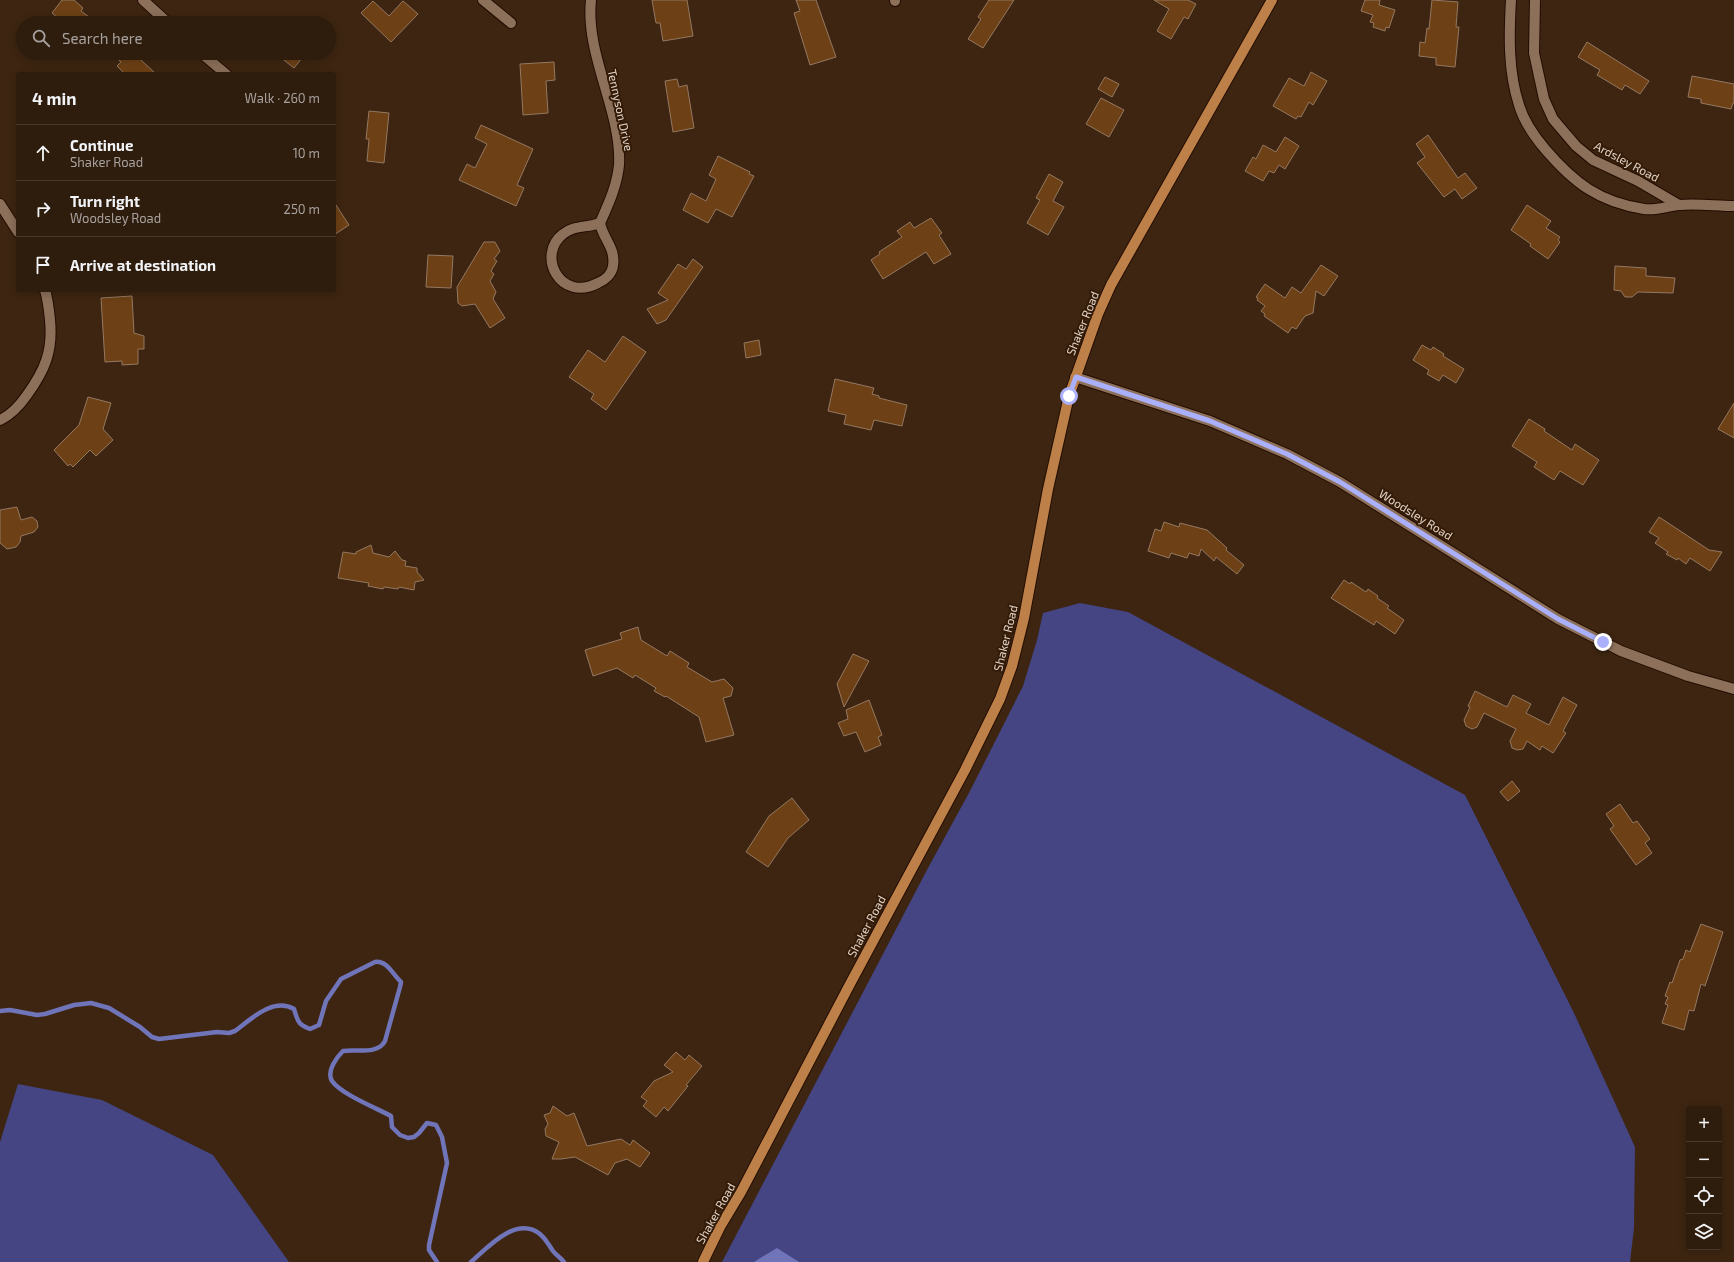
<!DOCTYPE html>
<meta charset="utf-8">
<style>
body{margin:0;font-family:"Exo 2",sans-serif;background:#3a291b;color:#f1f3f6}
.controls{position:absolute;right:12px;bottom:12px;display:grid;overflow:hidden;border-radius:4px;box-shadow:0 2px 10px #0003}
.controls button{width:36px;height:36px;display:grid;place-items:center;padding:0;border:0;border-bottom:1px solid #493a2e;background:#2e1c0d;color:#f1f3f6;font:20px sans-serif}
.stop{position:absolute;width:12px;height:12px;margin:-9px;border:3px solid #aab0fb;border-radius:50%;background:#fff}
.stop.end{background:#aab0fb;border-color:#fff;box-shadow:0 1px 4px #0008}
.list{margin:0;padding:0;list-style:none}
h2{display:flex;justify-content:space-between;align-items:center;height:52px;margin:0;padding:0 16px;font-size:17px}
h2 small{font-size:13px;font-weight:400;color:#a7a19d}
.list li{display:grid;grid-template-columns:26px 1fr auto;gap:12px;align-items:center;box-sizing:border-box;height:56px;padding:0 16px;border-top:1px solid #493a2e}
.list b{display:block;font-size:15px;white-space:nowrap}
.list p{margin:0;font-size:13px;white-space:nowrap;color:#a7a19d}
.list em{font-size:13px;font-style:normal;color:#a7a19d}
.icon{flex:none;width:22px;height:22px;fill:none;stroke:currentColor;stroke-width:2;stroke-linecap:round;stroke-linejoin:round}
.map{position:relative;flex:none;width:1734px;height:1262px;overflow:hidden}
.search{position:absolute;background:#2e1c0d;box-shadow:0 2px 10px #0003;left:16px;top:16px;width:320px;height:44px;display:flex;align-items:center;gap:10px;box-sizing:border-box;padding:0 14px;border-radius:22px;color:#a7a19d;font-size:15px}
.panel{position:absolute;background:#2e1c0d;box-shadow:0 2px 10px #0003;left:16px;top:72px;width:320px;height:220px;border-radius:4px}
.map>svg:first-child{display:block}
.green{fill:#444582}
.water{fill:#7074b9}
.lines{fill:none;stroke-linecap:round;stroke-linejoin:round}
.stream{stroke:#7074b9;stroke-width:4.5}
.building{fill:#6d4015;stroke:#947861}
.minor-casing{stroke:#230d00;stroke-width:12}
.major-casing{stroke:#230d00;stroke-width:12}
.minor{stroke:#8c705a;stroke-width:10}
.major{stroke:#be8049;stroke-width:10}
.route{stroke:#aab0fb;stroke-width:5}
.labels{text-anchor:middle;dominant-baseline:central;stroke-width:4;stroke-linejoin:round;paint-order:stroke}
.street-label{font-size:12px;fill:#e2d2c6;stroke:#331b07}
</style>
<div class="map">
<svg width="1734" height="1262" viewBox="0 0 1734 1262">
<rect width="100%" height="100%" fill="#3d2511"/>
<!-- green -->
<g class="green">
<polygon points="1080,603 1128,612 1465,795 1574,1013 1635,1147 1634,1228 1630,1262 722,1262 928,868 970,791 1023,686 1037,640 1043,613"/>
<polygon points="18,1084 102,1100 213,1155 289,1262 0,1262 0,1142"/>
</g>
<!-- water -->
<polygon class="water" points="777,1248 799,1262 754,1262 757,1260"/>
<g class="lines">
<!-- stream -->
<g class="stream">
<path d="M0,1011L10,1010L37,1015L45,1014L74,1005L91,1003L109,1008L140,1027L152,1037L159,1039L217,1032L229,1033L235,1031C251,1019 273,997 294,1009C298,1021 297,1024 310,1029L319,1025L326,1001L341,979L375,962C387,960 393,975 401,982L400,987L385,1041C378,1055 356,1049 343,1051C337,1057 326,1071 332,1081C341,1094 376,1108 391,1116L392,1127L400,1135L408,1138L414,1137L419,1133L427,1123L436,1125L442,1137L447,1163L429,1245V1250L437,1262"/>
<path d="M471,1262C487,1248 516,1215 540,1234C547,1240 548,1244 553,1251C556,1255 561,1258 564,1262"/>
</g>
</g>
<!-- building -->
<g class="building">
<polygon points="62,0 74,0 83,8 81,11 97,23 64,23 52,13"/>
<polygon points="652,0 687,0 693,36 663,41 660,23 656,23"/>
<polygon points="796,0 816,0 836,57 810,65 794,13 800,11"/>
<polygon points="989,0 1014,0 983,48 968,39 981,19 978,17"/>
<polygon points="1154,0 1188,0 1196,4 1188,19 1184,17 1171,39 1157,31 1169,9"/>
<polygon points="1365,0 1380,0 1379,5 1395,10 1389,28 1386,27 1385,31 1373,27 1374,23 1370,22 1373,15 1361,11"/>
<polygon points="1432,0 1458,2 1456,27 1459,27 1455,67 1436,65 1436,58 1419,56 1420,42 1425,43 1427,28 1429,29"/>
<polygon points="373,1 389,16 403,1 418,14 391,42 361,13"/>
<polygon points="1587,42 1649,81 1640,94 1625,85 1622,90 1597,75 1600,70 1578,57"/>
<polygon points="110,53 147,53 141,60 156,74 125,74 117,66 121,62"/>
<polygon points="275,53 306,53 294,68"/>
<polygon points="554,62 555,80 546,81 548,113 523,115 520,64"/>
<polygon points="1311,72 1327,81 1313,105 1309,102 1301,117 1298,116 1296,119 1273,106 1289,78 1304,86"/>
<polygon points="1692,76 1734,84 1734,103 1733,103 1731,109 1701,103 1701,99 1688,97"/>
<polygon points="1105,77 1119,84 1112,97 1098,89"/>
<polygon points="677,79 679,87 687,85 694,128 673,132 665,81"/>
<polygon points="1101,98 1124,110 1109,137 1086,124"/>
<polygon points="369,111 389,113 384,163 367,161 369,139 366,139"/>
<polygon points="481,125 533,149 517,185 524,188 516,206 459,180 467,164 475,168 487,144 475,138"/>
<polygon points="1428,135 1458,178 1465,173 1477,188 1462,199 1455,189 1444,197 1417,163 1425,157 1416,144"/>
<polygon points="1285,137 1299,146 1285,169 1279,165 1274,173 1269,171 1263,181 1245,171 1253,157 1256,159 1263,145 1276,152"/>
<polygon points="718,156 750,172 749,174 754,176 732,217 716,209 708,223 683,210 691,193 706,201 716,179 709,175"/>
<polygon points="1049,174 1063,182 1053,201 1064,207 1048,235 1027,223 1040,200 1036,198"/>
<polygon points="334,202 349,225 334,235"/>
<polygon points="1527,205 1551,221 1546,228 1560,237 1558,240 1560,242 1548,259 1530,246 1531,244 1511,230"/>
<polygon points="931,218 942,233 939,235 951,254 934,264 926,252 883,279 871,260 880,254 879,252 902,237 897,231 910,222 914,228"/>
<polygon points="484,242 495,242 500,251 494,259 497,261 491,271 494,274 490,281 496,292 493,299 505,318 490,328 475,304 462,306 458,303 457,287"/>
<polygon points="428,255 453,256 451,288 426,287"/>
<polygon points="693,259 703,267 666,320 657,324 647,309 668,300 658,293 678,264 686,269"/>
<polygon points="1321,265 1338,276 1324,296 1316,291 1313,313 1305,316 1296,329 1292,327 1288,333 1264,316 1265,314 1261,311 1265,306 1257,300 1258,298 1256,297 1265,284 1285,298 1292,287 1301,293"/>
<polygon points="1615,266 1646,268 1646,276 1675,278 1673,293 1638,292 1632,297 1625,297 1621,291 1614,290"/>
<polygon points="132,296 134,333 144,336 144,349 138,349 138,364 122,365 122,361 105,362 101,298"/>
<polygon points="623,336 646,352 606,410 591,399 594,394 569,377 588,350 605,362"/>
<polygon points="759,340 761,355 746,358 744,343"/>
<polygon points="1422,345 1431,350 1433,347 1444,354 1443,356 1464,369 1456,383 1443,375 1439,381 1427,374 1429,370 1413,360"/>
<polygon points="835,379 874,388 872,394 879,396 879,398 907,405 902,426 874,420 871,430 844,424 846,415 828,411"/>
<polygon points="88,397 111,403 103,429 113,440 96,456 90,450 73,467 70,464 68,466 54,450 79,425"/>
<polygon points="1734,403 1734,438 1718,429"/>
<polygon points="1529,419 1545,429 1544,431 1572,450 1575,444 1599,460 1583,485 1560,471 1554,480 1534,467 1537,462 1512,446"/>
<polygon points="17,507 21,520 32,517 37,521 38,527 34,532 21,536 20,542 16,547 7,549 0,543 0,510"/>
<polygon points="1659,517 1709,550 1722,552 1710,571 1690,558 1686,564 1678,558 1677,560 1666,554 1668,552 1655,543 1659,538 1649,532"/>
<polygon points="1164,522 1179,527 1180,523 1207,530 1227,548 1226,550 1244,565 1237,574 1216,557 1214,561 1201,549 1199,556 1189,553 1187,558 1171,553 1169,558 1148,551 1155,529 1161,531"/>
<polygon points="371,545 373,553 389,557 395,551 402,560 406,561 405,566 417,568 417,572 424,580 415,582 414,590 399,587 398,589 384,587 383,589 368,586 369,583 338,578 343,552 356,554 356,552"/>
<polygon points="1344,580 1350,584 1351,582 1366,592 1368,589 1378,596 1377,598 1389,606 1387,608 1404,620 1395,634 1376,621 1374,625 1331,598"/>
<polygon points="638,627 641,640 667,656 670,651 689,663 687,667 712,682 724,679 733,688 731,696 723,698 734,735 706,742 699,717 666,696 665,697 654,691 656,688 635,675 633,678 617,668 593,676 585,650 622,639 620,633"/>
<polygon points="853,654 869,661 844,707 837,684"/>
<polygon points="1475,691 1507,707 1513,695 1531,704 1526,713 1549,725 1563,697 1577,705 1563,731 1566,733 1553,753 1542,746 1540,750 1527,741 1523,749 1517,750 1512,748 1510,741 1516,729 1484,713 1477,727 1472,729 1466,726 1464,720 1470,707 1468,706"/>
<polygon points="869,700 882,735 878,737 881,745 865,752 856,732 844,736 838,723 848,719 846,710"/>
<polygon points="1512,781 1520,791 1508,801 1500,792"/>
<polygon points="792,798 809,820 788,838 768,867 746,852 769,816"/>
<polygon points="1620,804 1633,823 1637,821 1650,839 1645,843 1652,853 1636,865 1610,829 1614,826 1606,814"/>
<polygon points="1701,924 1723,932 1705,986 1701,984 1694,1011 1689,1010 1684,1030 1662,1023 1668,1005 1665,1004 1668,997 1665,996 1670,982 1672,983 1680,960 1683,959 1686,950 1690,952"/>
<polygon points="676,1052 685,1060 689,1055 702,1066 686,1085 688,1086 668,1111 664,1107 656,1117 643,1106 647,1101 641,1097 654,1081 673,1072 664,1065"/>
<polygon points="553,1106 567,1116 574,1113 587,1146 621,1139 630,1145 633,1140 650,1153 640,1167 627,1159 615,1163 608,1175 575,1157 561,1159 552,1159 559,1142 546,1136 545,1129 548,1124 544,1115 550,1113"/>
</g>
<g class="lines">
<!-- minor casing -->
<g class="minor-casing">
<g id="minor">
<polyline points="143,0 168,23"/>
<polyline points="483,0 511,23"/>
<path d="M591,0C585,55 622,112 619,165C617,186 608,205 600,223"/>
<path d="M1511,0C1509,35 1508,71 1519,105C1524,122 1534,136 1545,149C1574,183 1599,202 1644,209C1657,211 1667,206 1679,205C1697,203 1716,206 1734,206"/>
<polyline points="1535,0 1534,53 1544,99 1553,119 1576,146 1593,160 1638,181 1679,205"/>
<polyline points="895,1 895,0"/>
<polyline points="201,53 226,74"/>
<polyline points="0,204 18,232"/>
<path d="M600,223C603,239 616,248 613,266C612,274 605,280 598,283C560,303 536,255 563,234C574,225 587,228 600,223Z"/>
<polyline points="1075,377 1210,421 1287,454 1340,482 1558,619 1621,651 1688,676 1734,689"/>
<path d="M0,420C11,415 20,405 27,395C45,370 53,351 50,320C49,310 48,300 45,290"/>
</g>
</g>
<!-- major casing -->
<g class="major-casing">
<polyline id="major" points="703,1262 720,1227 741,1192 850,984 965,770 1000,699 1012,666 1024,618 1048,489 1069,396 1098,314 1111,285 1272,0"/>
</g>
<!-- minor -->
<use href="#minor" class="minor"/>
<!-- major -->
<use href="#major" class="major"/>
</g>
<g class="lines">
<!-- route -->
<polyline class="route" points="1069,396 1076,377 1210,421 1287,454 1340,482 1558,619 1603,642"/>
</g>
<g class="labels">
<!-- street labels -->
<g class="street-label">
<text transform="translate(621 110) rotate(78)">Tennyson Drive</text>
<text transform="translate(1627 161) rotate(28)">Ardsley Road</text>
<text transform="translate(1082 323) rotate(-68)">Shaker Road</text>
<text transform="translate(1416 514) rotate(32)">Woodsley Road</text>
<text transform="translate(1005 638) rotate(-76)">Shaker Road</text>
<text transform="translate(866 926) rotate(-62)">Shaker Road</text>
<text transform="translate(715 1213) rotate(-61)">Shaker Road</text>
</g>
</g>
</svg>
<div class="controls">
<button>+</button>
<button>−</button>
<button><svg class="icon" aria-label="locate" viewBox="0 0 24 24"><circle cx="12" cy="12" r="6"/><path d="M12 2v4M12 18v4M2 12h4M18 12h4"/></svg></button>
<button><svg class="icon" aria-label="layers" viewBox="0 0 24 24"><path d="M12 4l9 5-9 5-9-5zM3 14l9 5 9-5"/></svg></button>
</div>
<div class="stop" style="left:1069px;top:396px"></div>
<div class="stop end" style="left:1603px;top:642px"></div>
<div class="search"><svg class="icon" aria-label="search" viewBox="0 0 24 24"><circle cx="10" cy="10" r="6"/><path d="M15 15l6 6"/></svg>Search here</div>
<section class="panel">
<h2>4 min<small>Walk · 260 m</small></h2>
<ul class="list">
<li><svg class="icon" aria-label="ahead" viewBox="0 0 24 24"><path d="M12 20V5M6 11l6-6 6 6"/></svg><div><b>Continue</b><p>Shaker Road</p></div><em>10 m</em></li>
<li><svg class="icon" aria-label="right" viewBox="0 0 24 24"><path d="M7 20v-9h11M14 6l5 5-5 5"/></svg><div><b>Turn right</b><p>Woodsley Road</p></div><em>250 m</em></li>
<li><svg class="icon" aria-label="arrive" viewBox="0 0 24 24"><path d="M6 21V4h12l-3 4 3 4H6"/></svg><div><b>Arrive at destination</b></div></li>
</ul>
</section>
</div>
